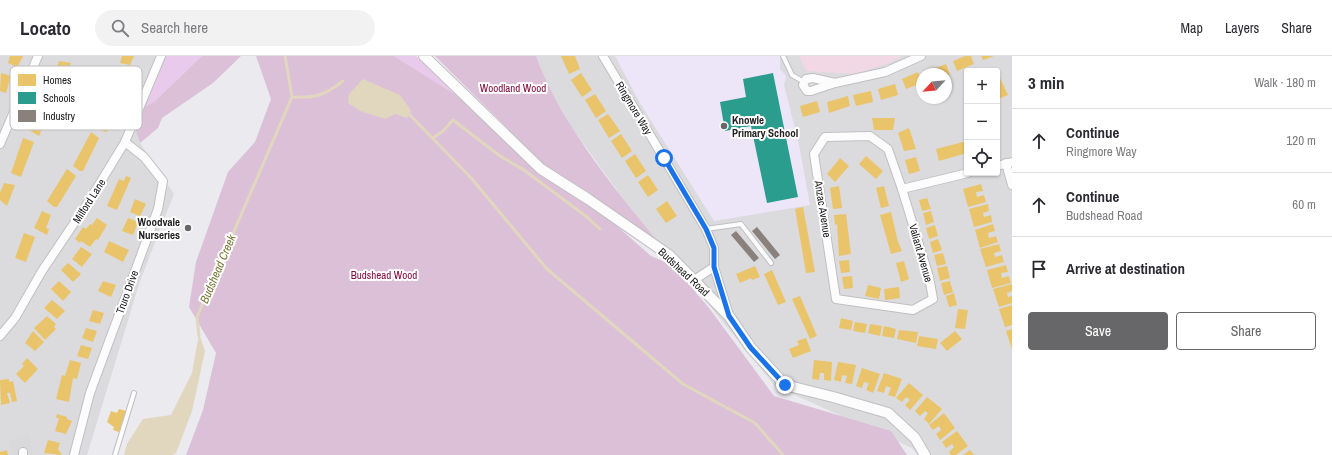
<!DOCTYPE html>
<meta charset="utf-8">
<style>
body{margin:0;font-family:"Archivo Narrow",sans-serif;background:#f2f2f3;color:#2b2b33}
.controls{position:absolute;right:12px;top:12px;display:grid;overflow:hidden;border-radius:4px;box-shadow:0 1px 3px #0004}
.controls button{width:36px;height:36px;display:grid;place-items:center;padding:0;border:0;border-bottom:1px solid #e1e1e2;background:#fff;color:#2b2b33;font:20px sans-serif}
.compass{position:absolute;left:916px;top:12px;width:36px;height:36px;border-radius:50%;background:#fff;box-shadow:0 1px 3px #0004;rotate:244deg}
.stop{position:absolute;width:12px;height:12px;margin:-9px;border:3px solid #1a73e8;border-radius:50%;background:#fff}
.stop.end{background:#1a73e8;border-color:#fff;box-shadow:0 1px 4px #0008}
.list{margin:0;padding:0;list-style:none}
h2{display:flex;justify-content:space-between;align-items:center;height:52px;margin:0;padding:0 16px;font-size:17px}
h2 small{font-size:13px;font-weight:400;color:#7c7c81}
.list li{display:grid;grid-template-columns:26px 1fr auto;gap:12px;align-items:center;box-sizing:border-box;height:64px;padding:0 16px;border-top:1px solid #e1e1e2}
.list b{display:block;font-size:15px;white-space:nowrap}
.list p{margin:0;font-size:13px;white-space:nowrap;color:#7c7c81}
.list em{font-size:13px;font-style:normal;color:#7c7c81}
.actions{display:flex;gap:8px;padding:12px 16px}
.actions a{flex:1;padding:9px 0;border:1px solid #676769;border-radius:4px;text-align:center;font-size:14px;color:#676769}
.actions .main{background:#676769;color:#fff}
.icon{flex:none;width:22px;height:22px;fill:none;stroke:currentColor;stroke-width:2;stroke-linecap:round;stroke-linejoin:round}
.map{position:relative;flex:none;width:1012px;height:399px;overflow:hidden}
header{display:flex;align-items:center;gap:24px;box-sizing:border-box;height:56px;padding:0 20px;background:#fff;border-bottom:1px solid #e1e1e2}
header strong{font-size:19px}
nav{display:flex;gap:22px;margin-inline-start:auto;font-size:14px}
.search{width:280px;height:36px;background:#f2f2f3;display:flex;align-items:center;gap:10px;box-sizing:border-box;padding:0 14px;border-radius:22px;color:#7c7c81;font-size:15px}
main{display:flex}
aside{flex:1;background:#fff}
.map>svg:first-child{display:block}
.residential{fill:#dbdbde;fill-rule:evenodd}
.education{fill:#ede6f8}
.grass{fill:#e9caec}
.forest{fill:#dbc0d8}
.park{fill:#f2d7e5}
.parking{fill:#d9d9db}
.water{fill:#e1d6be}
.homes{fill:#e9c46a}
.schools{fill:#2a9d8f}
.industry{fill:#8a817c}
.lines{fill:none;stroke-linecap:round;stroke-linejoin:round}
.stream{stroke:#e1d6be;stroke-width:3}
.service-casing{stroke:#c0c0c2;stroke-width:6}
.minor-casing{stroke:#c0c0c2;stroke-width:10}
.tertiary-casing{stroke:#c0c0c2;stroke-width:12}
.service{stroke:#fcfcfd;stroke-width:4}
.minor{stroke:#fcfcfd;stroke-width:8}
.tertiary{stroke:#fcfcfd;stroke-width:10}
.route{stroke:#1a73e8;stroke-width:5}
.poi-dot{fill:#676769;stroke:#fff;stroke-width:1.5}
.labels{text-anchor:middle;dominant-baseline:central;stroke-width:4;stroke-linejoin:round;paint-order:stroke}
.park-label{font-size:11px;fill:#800e3f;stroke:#fff}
.street-label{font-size:11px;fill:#212121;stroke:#fff}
.poi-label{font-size:11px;font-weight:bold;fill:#212121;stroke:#fff;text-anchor:start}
.water-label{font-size:12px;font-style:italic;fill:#787839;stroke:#fff}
.key{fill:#fff;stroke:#bcbcbc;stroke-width:1}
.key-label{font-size:11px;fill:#212121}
</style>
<header>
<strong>Locato</strong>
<div class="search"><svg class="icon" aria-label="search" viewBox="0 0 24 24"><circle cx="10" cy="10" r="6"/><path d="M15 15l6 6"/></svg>Search here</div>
<nav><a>Map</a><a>Layers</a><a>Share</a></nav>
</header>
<main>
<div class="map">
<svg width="1012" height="399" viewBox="0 0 1012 399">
<rect width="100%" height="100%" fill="#eaeaef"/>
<!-- residential -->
<g class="residential">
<polygon points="0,0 163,0 134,69 140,87 174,138 140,225 87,399 0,399"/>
<path d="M536,0H1012V399H918L912,392L775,330L630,152L572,72L543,20ZM967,15H997V117H967ZM922,18H946V42H922Z"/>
</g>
<!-- education -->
<polygon class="education" points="615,0 780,0 780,13 786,20 784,29 799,89 810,149 714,165 640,47"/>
<!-- grass -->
<g class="grass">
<polygon points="163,0 202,0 155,45 141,53"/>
<polygon points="394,0 416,0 457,40"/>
</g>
<!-- forest -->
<g class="forest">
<polygon points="202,0 241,0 213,27 162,62 158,72 140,87 134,69 141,53 155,45"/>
<polygon points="256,0 394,0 467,46 601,156 651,200 672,209 709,252 774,340 891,375 907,399 186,399 203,354 216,297 189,251 196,206 228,116 255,86 271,43"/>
<path d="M435,0H536C558,62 613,132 656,183L563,123L541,106Z"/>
</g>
<!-- park -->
<polygon class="park" points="799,0 903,0 889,7 855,18 806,15"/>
<!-- parking -->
<polygon class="parking" points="29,378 33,397 13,399 9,385"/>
<!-- water -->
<g class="water">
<polygon points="363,23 400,39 411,54 407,62 395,58 385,63 360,55 348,47 349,38"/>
<polygon points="199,278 205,295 192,355 176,397 172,399 124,399 127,388 143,363 171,359 192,317"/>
</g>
<!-- homes -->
<g class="homes">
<polygon points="10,0 23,0 18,10 15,10 8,7"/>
<polygon points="122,0 134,0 130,9 120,7"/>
<polygon points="561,0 575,0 580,13 569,18"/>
<polygon points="965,0 971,0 974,8 957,15 953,5"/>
<polygon points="981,0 994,0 983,4"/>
<polygon points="59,5 71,7 62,28 53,22"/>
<polygon points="946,8 950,18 946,20 946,18 931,18 930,14"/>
<polygon points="918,16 922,27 906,33 902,23"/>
<polygon points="1,17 11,20 6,37 0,35"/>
<polygon points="581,17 592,34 582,41 571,24"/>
<polygon points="1000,22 1008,39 998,43 997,23"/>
<polygon points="895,28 898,39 881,44 878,33"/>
<polygon points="871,35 873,46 856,50 853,39"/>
<polygon points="113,37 122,42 107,76 105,76 97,72"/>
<polygon points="595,38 606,55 596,62 585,44"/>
<polygon points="848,40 850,50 829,57 827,46"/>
<polygon points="817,45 820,56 803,61 800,50"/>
<polygon points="36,57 47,60 39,80 29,74"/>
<polygon points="608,58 620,75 609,82 598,64"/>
<polygon points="872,62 895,62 893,74 874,74"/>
<polygon points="909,72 916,93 904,95 898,77"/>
<polygon points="91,76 99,82 83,115 80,115 73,110"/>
<polygon points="621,78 632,95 622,102 611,85"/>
<polygon points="23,82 34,86 21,121 11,117"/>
<polygon points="967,85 967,97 939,105 936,93"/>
<polygon points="635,98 646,115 636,122 625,105"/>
<polygon points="866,100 883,115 876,123 859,108"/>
<polygon points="916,101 920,115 909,118 905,104"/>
<polygon points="840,102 849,110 835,126 827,118"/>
<polygon points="67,113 76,120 57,151 54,151 47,145"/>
<polygon points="648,119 658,134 648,141 638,126"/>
<polygon points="126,120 131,122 117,154 107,150 119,123 124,125"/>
<polygon points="4,127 15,129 7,150 0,144 0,137"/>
<polygon points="981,128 983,135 976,136 977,141 984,139 986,146 968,151 963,133"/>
<polygon points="839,130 842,152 833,153 830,132"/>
<polygon points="884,130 889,150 881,152 876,132"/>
<polygon points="927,142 931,153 922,155 919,144"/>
<polygon points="135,143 146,148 140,160 130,156"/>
<polygon points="667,145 677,160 666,167 656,153"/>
<polygon points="988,148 989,155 983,157 984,161 991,159 992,166 974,171 969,153"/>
<polygon points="803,151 815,216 806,217 795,153"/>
<polygon points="42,155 51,159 46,172 49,173 47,179 34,172"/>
<polygon points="931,155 934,166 926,169 923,157"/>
<polygon points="891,156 898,186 902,195 891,198 880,159"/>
<polygon points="846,158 851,198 839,200 837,168 835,169 834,159"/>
<polygon points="97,162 107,169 98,184 96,183 90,191 81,185 80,187 75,183 83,171 86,173 90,168 92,169"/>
<polygon points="128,162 138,166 133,179 122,175"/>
<polygon points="993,168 995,175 988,177 989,182 996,180 998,186 980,192 975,174"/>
<polygon points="935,169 938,180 929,183 926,172"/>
<polygon points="24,177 35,181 26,206 15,202"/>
<polygon points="938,183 942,194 933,197 930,186"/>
<polygon points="109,185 129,194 123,206 104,196"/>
<polygon points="999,188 1001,195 994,197 995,201 1002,199 1004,206 986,211 980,193"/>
<polygon points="81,191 92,198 82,211 72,203"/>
<polygon points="943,197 946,208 937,210 934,199"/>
<polygon points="849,204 850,216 841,217 839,205"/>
<polygon points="904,205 909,223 901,226 896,207"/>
<polygon points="68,207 81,218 73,226 61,214"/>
<polygon points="1006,209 1008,216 1001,217 1002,222 1009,220 1011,227 992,232 987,214"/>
<polygon points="755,210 760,221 752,224 751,222 740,227 736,218"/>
<polygon points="947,210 950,222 940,225 937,212"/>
<polygon points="772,214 786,246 778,249 764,218"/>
<polygon points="852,220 853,232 844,233 842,221"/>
<polygon points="59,225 71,236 63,245 51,233"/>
<polygon points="103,225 116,229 111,241 98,235"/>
<polygon points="950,225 953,236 944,239 941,227"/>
<polygon points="1012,228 1012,235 1007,237 1008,241 1012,240 1012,247 999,251 993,233"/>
<polygon points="868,229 881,232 879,243 865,240"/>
<polygon points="899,231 900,242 885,244 884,233"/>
<polygon points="954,237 957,249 949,251 946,240"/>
<polygon points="800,240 817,280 810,283 792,243"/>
<polygon points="52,244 65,255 57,263 44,252"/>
<polygon points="1012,249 1012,269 1005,271 999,253"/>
<polygon points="958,253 968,254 965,273 955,272"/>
<polygon points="93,254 104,257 100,268 89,265"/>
<polygon points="47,260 56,268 54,271 56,273 45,284 34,272"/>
<polygon points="841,262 853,265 851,274 839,272"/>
<polygon points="855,266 867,268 865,277 853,275"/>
<polygon points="870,268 882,270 880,280 868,277"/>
<polygon points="884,270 896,273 894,282 882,280"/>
<polygon points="86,272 97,275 93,286 82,282"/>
<polygon points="1012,273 1012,293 1006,275"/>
<polygon points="899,274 918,276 916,287 897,283"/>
<polygon points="33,275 44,286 35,295 25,287"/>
<polygon points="955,275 962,283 947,295 940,287"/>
<polygon points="919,280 938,283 936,293 917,290"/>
<polygon points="806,282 811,295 793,302 789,293 799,289 797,285"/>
<polygon points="81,289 92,292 88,303 77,300"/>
<polygon points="27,302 38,313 25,327 16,318 24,310 22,308"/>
<polygon points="70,304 81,307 77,323 73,322 69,346 56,343 62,319 65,320"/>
<polygon points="814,304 832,306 831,325 824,324 824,317 820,317 819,324 812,323"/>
<polygon points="838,306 856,309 852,328 845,327 847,320 842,319 841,326 834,324"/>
<polygon points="862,312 880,318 873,337 866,334 869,327 864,326 862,332 856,330"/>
<polygon points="884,317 902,323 895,341 888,339 891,332 886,330 884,337 877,335"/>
<polygon points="9,323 9,326 13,325 17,345 12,346 10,337 7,337 10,347 1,349 0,324"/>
<polygon points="909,327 923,339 910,354 905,349 910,344 906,341 902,346 896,342"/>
<polygon points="927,341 942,353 929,368 924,363 928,357 925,355 920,360 915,355"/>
<polygon points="119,353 126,355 119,376 113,374 114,371 107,366 111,355 117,357"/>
<polygon points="944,357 955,372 940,384 936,378 941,374 939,370 933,374 929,369"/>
<polygon points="57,358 67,361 67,363 72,365 66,378 55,375 59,362 56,362"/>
<polygon points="957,375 968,390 956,399 951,399 949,396 954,391 952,388 946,392 942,386"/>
<polygon points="48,384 60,387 58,393 62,399 44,397"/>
<polygon points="7,394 8,399 0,399 0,396"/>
<polygon points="970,394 974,399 963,399"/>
</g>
<!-- schools -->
<polygon class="schools" points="773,17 798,141 767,147 751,70 725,75 720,46 746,41 743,23"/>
<!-- industry -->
<g class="industry">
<polygon points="757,171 780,199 775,203 752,175"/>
<polygon points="736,175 759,202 754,206 731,179"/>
</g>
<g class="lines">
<!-- stream -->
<g class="stream">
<path d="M292,41C315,42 324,40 343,25"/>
<polyline points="409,58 472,123 547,213 683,328 755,367 783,399"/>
<polyline points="433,82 443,75 453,64 500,100 524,114 587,161 600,173"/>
<polyline points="199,280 197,261 292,41 285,0"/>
</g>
<!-- service casing -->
<g class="service-casing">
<g id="service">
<polyline points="783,0 792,19 804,26"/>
<polyline points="706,173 741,168 771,207"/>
<polyline points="115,399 134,337"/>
</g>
</g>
<!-- minor casing -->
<g class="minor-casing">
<g id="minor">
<polyline points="603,0 706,173 714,192 714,211 729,259"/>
<polyline points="835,27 813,22 806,23 803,29 807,35 811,35 835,27 885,16 921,0"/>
<polygon points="870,80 888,93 902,133 929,221 933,243 913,254 836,243 814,98 825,81"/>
<polyline points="0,88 38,0"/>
<polyline points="1006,107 1012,129"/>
<polyline points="997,110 1012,106"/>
<polyline points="902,133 968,117"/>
<polyline points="694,224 714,211"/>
<polyline points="0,280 15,262 42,215 89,145 125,86 161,0"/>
<polyline points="23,399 23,396"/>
<polyline points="74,399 90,337 158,153 163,125 144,101 125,86"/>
</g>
</g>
<!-- tertiary casing -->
<g class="tertiary-casing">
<polyline id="tertiary" points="424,0 541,113 588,143 669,199 729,260 751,292 785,329 833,341 888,357 915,382 925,399"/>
</g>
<!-- service -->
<use href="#service" class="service"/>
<!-- minor -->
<use href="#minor" class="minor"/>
<!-- tertiary -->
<use href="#tertiary" class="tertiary"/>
</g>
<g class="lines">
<!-- route -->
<polyline class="route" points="664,102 706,173 714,192 714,211 729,260 751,292 785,329"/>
</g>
<!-- markers -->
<g class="poi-dot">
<circle cx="724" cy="70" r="4"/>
<circle cx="188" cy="172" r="4"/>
</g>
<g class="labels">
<!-- park labels -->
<g class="park-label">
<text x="513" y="32">Woodland Wood</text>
<text x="384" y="219">Budshead Wood</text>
</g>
<!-- street labels -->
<g class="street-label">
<text transform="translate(634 52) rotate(59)">Ringmore Way</text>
<text transform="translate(89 145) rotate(-57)">Milford Lane</text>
<text transform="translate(823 153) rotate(81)">Anzac Avenue</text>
<text transform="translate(921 197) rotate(74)">Valiant Avenue</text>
<text transform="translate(684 216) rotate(43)">Budshead Road</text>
<text transform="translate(127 236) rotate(-70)">Truro Drive</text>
</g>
<!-- poi labels -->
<g class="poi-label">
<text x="732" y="64">Knowle<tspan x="732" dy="13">Primary School</tspan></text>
<text x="180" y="166" text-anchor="end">Woodvale<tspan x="180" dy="13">Nurseries</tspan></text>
</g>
<!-- water labels -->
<g class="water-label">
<text transform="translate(218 213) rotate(-67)">Budshead Creek</text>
</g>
</g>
<!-- legend -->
<rect x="10" y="10" width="132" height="64" rx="6" class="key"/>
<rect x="18" y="18" width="18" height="12" fill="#e9c46a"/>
<rect x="18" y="36" width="18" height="12" fill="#2a9d8f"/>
<rect x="18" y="54" width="18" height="12" fill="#8a817c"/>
<g class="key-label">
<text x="43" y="28">Homes</text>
<text x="43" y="46">Schools</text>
<text x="43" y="64">Industry</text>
</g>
</svg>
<div class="controls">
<button>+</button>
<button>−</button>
<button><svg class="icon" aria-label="locate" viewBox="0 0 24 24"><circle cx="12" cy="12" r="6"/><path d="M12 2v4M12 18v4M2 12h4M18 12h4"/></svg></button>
</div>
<svg class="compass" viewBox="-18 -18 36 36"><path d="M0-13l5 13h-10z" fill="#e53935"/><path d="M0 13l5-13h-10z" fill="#7c7c81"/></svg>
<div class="stop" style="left:664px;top:102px"></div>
<div class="stop end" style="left:785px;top:329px"></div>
</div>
<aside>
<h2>3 min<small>Walk · 180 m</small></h2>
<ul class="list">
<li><svg class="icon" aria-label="ahead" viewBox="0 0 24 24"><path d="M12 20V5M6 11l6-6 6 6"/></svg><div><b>Continue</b><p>Ringmore Way</p></div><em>120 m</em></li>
<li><svg class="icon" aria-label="ahead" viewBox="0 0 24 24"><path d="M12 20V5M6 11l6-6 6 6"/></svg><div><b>Continue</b><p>Budshead Road</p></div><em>60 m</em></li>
<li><svg class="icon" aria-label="arrive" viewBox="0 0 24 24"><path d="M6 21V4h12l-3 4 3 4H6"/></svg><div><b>Arrive at destination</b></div></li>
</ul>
<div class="actions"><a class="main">Save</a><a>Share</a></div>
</aside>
</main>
